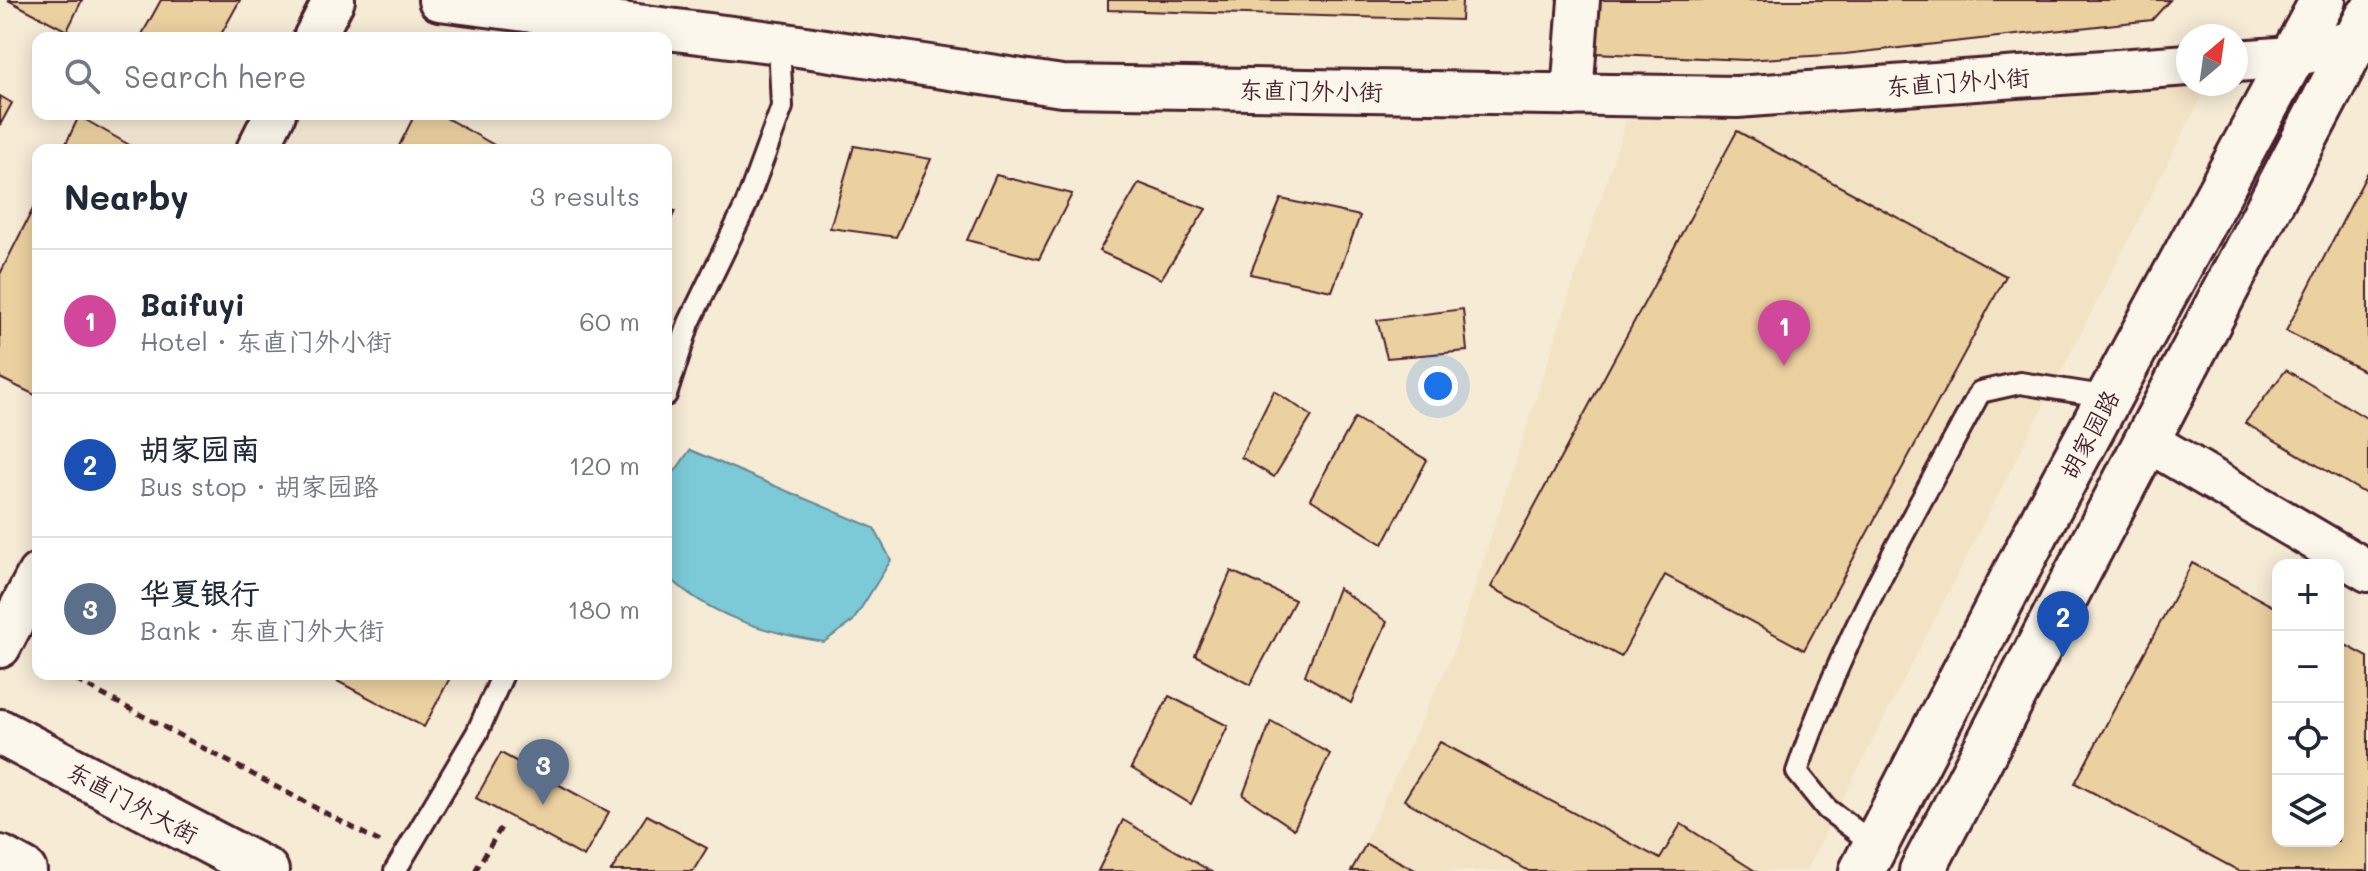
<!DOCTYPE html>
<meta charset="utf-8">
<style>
body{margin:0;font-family:Mali,"LXGW WenKai TC",sans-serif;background:#f6f6f7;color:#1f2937}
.controls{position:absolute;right:24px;bottom:24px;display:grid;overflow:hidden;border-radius:16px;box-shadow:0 4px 20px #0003}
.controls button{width:72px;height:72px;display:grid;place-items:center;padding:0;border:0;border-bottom:2px solid #e0e1e3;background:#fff;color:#1f2937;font:40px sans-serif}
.compass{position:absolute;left:2176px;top:24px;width:72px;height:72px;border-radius:50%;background:#fff;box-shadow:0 4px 20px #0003;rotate:29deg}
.you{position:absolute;left:1438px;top:386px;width:28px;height:28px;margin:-20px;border:6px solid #fff;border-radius:50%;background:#1a73e8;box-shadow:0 0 0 12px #1a73e833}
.badge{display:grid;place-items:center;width:52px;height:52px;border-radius:50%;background:#1a73e8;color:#fff;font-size:26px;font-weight:700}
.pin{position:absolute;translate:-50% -66px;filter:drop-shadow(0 2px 4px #0008)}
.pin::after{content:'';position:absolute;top:42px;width:28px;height:24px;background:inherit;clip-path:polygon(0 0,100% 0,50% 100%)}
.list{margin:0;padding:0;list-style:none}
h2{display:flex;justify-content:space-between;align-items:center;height:104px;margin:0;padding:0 32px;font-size:34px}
h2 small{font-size:26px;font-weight:400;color:#747a83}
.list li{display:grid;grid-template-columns:52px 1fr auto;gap:24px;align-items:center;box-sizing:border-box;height:144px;padding:0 32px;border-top:2px solid #e0e1e3}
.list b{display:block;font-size:30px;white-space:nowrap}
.list p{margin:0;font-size:26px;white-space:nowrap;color:#747a83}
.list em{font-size:26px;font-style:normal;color:#747a83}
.icon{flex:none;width:44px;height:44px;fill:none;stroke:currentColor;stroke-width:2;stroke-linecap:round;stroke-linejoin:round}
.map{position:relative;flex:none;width:2368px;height:871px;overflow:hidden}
.search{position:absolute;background:#fff;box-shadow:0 4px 20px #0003;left:32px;top:32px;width:640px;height:88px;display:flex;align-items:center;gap:20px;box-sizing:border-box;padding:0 28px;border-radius:16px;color:#747a83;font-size:30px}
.panel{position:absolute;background:#fff;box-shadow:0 4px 20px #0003;left:32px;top:144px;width:640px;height:536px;border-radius:16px}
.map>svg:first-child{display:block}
.built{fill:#f3e3c5}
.water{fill:#7bcad7;stroke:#678692;stroke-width:2}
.building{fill:#ebd0a0;stroke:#4a1f2b;stroke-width:2}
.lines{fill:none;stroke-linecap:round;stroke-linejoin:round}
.lane-casing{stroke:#4a1f2b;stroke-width:26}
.street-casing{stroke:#4a1f2b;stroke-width:46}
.secondary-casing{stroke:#4a1f2b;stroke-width:50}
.path{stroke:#4a1f2b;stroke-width:5;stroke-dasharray:8 6;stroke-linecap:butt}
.lane{stroke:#fbf7ec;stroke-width:20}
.street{stroke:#fbf7ec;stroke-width:40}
.secondary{stroke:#fbf7ec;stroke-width:44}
.labels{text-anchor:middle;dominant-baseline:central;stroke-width:7;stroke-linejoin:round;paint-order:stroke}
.street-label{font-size:24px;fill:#4a1f2b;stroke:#fbf7ec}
</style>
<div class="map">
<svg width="2368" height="871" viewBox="0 0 2368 871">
<rect width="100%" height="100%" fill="#f6ebd5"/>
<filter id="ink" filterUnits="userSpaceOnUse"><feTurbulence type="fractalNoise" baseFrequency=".0125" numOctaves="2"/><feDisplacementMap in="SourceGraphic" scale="16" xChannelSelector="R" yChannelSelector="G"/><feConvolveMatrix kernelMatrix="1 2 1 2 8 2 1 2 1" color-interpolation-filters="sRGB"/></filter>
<g filter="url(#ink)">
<!-- built -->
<polygon class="built" points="2188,78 2188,84 2208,84 1806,871 1351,871 1453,653 1626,121"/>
<!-- water -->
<path class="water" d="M690,450L874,528L891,560L853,621L824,642C767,633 708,616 666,574V484Z"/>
<!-- building -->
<g class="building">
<polygon points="8,0 82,0 67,31"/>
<polygon points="161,0 240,0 219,38 140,38"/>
<polygon points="1108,0 1462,0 1461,20 1108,10"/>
<polygon points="1600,0 2170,0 2152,20 1845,54 1745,60 1595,53"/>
<polygon points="0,96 12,103 0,125"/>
<polygon points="415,114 439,114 503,150 397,150"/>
<polygon points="79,116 138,150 63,150"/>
<polygon points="1737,131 2006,276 1804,650 1665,575 1621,657 1491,587"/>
<polygon points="854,146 931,159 896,237 830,228"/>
<polygon points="2368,172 2368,373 2286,331"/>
<polygon points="996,175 1072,194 1039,259 967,240"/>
<polygon points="1139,183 1206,209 1161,279 1099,251"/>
<polygon points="38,199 38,394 37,396 0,378 0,274"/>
<polygon points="1281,199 1360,216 1332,291 1250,274"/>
<polygon points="666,205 675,211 666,230"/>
<polygon points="1463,309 1467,351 1387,358 1377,320"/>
<polygon points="2286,370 2368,419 2368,495 2245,423"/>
<polygon points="1274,391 1312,416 1274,477 1241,457"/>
<polygon points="1355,418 1427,460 1383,544 1310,499"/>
<polygon points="2192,563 2278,609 2278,841 2338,841 2338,641 2368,657 2368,871 2239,871 2075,783"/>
<polygon points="1231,571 1295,600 1250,685 1195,655"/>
<polygon points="1338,588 1387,622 1351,703 1305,675"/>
<polygon points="324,674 452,674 424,727"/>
<polygon points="1169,696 1228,726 1191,804 1131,768"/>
<polygon points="1271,721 1330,754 1294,829 1243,795"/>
<polygon points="1440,742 1660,859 1681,824 1755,871 1529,871 1404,800"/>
<polygon points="501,753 609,812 584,857 476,798"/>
<polygon points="647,815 707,848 693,871 611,871"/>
<polygon points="1123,820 1210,871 1098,871"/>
<polygon points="1366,844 1417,871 1351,871"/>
</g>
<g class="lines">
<!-- lane casing -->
<g class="lane-casing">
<g id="lane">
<polyline points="666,395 689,323 746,205 782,107 779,43"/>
<path d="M1875,845L1827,809L1797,772C1841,639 1914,515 1980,392L2020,383L2109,397"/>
<polyline points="395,871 477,733 503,674"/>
</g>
</g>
<!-- street casing -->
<g class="street-casing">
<g id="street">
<polyline points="439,0 779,43 1062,86 1737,97 2188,65"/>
<polyline points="314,38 334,0"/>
<polyline points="2236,61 2292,57 2355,40 2368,41"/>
<polyline points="1572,95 1579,0"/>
<polyline points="257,150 275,114"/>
<polyline points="2149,442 2368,571"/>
<polyline points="0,647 38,574"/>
</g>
</g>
<!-- secondary casing -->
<g class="secondary-casing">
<g id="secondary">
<polyline points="0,732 266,871"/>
<polyline points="0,858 24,871"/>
<polyline points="1862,871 2046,514 2323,0"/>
<polyline points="1922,871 2368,17"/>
</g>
</g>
<!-- path -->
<g class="path">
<polyline points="64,674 380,842"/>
<polyline points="475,871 502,826"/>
</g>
<!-- lane -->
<use href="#lane" class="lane"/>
<!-- street -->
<use href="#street" class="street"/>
<!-- secondary -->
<use href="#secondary" class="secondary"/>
</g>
</g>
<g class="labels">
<!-- street labels -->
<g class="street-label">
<text transform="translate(1958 81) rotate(-4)">东直门外小街</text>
<text transform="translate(1311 90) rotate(1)">东直门外小街</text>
<text transform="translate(2089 434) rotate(-62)">胡家园路</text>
<text transform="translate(133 802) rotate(28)">东直门外大街</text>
</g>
</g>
</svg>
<div class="controls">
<button>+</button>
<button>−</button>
<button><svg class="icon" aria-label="locate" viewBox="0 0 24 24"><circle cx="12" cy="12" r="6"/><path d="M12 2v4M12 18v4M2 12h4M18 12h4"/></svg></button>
<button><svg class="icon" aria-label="layers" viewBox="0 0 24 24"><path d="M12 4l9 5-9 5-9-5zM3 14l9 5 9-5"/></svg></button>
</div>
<svg class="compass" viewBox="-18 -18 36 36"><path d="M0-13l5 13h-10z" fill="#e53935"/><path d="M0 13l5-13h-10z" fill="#747a83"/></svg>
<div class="you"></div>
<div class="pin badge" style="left:1784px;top:366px;background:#d1479c">1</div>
<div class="pin badge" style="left:2063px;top:657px;background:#1a4fb4">2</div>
<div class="pin badge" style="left:543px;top:805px;background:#5c6f8a">3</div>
<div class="search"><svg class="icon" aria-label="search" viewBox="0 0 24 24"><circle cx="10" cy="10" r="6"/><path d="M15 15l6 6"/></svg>Search here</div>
<section class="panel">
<h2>Nearby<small>3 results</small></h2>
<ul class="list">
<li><span class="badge" style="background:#d1479c">1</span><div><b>Baifuyi</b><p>Hotel · 东直门外小街</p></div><em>60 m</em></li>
<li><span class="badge" style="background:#1a4fb4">2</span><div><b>胡家园南</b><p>Bus stop · 胡家园路</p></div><em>120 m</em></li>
<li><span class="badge" style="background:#5c6f8a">3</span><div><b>华夏银行</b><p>Bank · 东直门外大街</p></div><em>180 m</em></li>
</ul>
</section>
</div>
